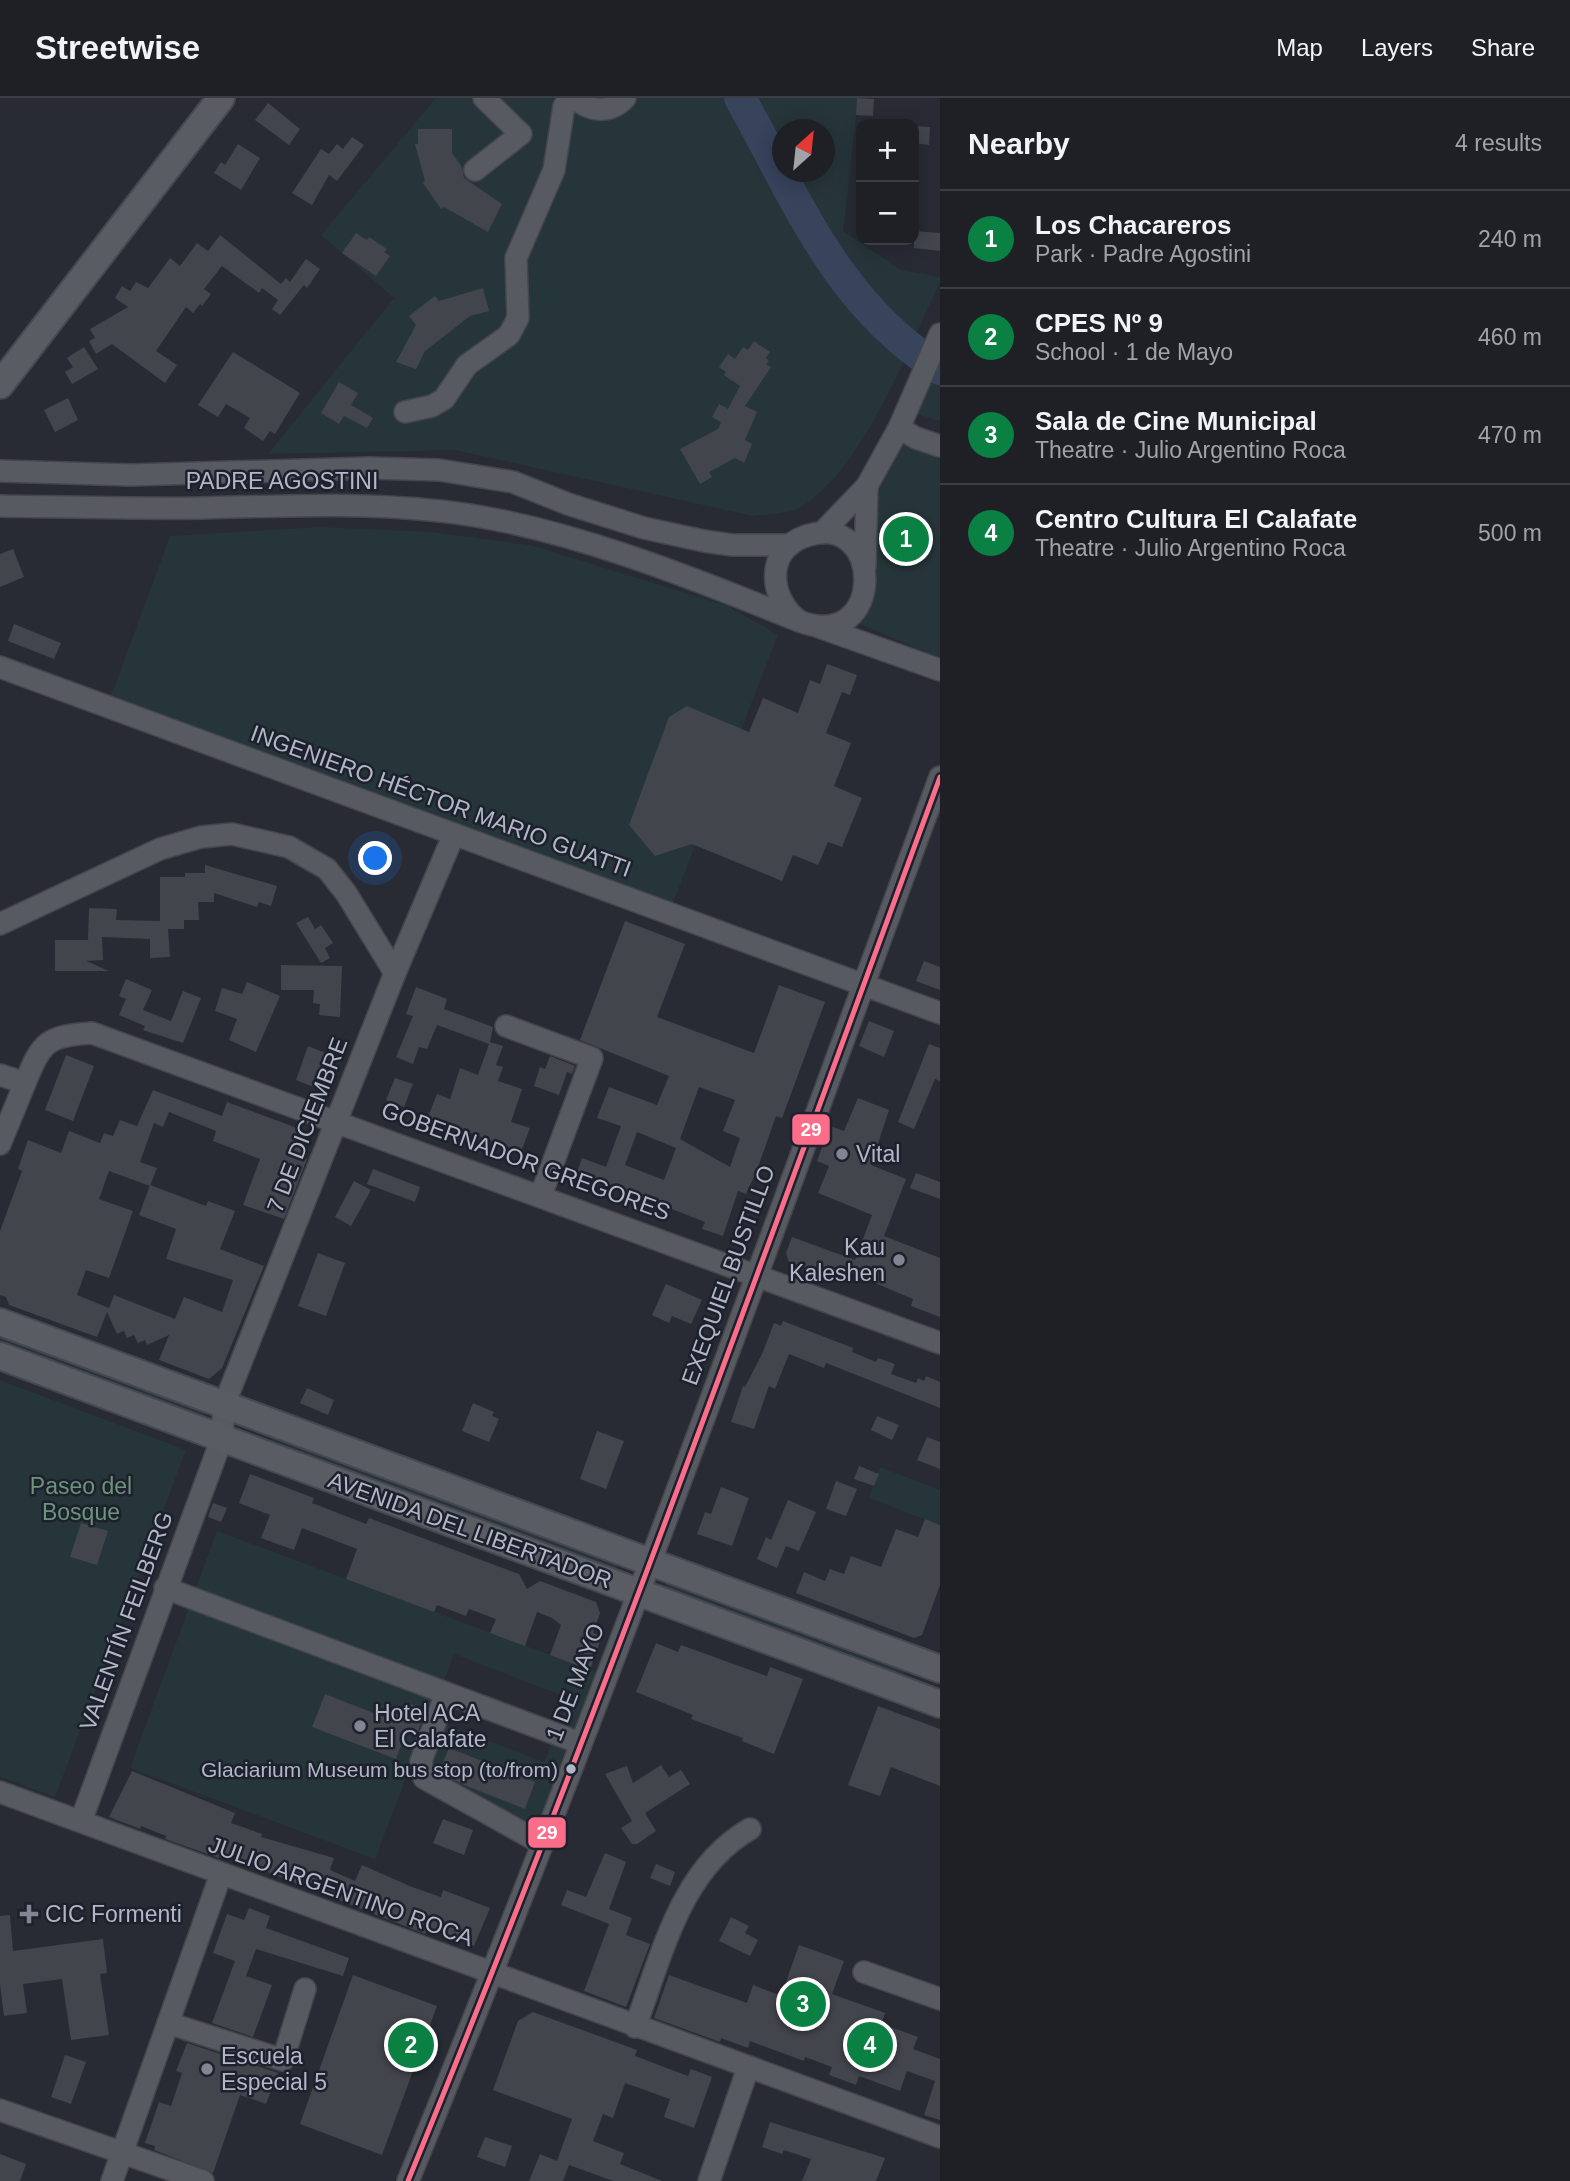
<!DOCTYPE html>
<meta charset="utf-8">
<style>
body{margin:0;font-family:Arial,sans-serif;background:#26282e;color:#f1f3f6}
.controls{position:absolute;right:21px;top:21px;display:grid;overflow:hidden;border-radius:14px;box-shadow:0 4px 18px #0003}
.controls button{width:63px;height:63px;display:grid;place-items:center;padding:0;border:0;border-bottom:2px solid #3c3e43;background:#1e2026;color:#f1f3f6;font:35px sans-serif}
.compass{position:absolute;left:772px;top:21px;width:63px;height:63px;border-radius:50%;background:#1e2026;box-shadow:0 4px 18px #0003;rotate:27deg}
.you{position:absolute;left:376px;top:761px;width:24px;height:24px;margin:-18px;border:5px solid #fff;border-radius:50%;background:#1a73e8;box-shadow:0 0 0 10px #1a73e833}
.badge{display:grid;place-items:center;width:46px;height:46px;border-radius:50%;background:#0b8043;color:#fff;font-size:23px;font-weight:700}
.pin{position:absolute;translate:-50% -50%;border:4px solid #fff;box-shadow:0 2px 7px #0006}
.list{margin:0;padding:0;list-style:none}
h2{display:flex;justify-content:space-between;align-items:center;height:91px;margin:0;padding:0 28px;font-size:30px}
h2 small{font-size:23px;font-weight:400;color:#a1a3a7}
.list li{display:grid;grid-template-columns:46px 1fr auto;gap:21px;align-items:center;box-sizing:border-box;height:98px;padding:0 28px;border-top:2px solid #3c3e43}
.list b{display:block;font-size:26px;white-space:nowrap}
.list p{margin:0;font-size:23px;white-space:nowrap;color:#a1a3a7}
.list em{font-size:23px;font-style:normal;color:#a1a3a7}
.map{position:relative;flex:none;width:940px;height:2083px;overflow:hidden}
header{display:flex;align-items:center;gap:42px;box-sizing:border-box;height:98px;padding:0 35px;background:#1e2026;border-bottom:2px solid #3c3e43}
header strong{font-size:33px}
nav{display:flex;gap:38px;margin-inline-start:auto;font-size:24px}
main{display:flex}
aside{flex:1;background:#1e2026}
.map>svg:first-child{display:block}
.green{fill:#263539;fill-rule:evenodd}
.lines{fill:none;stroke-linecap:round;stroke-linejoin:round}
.river{stroke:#38435c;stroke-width:32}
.building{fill:#42454c;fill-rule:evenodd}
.minor-casing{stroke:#44464c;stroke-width:24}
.major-casing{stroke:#464850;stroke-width:30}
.minor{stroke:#585a62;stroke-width:21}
.major{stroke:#5a5c64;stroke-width:26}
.bus-1-casing{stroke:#1c212d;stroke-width:10}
.bus-1{stroke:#fb6d88;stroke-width:5}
.poi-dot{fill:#828592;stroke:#1c212d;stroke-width:2.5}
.bus-dot{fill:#b2b6c5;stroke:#1c212d;stroke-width:2.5}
.labels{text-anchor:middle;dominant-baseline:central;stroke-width:5;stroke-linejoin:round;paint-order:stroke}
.bus-label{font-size:21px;fill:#b2b6c5;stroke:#1c212d;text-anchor:end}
.street-label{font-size:23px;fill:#b2b6c5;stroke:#1c212d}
.poi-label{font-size:23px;fill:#b2b6c5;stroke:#1c212d;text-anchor:start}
.park-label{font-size:23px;fill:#6b947a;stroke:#1c212d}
.line-badge{stroke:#1c212d;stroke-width:2.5}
.badge-label{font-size:19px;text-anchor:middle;font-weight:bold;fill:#fff}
</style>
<header>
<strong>Streetwise</strong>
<nav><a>Map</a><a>Layers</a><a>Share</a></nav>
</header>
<main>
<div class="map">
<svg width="940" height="2083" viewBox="0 0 940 2083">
<rect width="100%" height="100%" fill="#282b33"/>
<!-- green -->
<g class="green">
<path d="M436,0H858L843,133L901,172L940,179V184C908,250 864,371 801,409C789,416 767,416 753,418L455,352L268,356L394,200L321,137ZM782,32H824V74H782Z"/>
<polygon points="940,257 940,323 913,315"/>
<path d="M902,339L940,354V560L851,522C863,458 871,397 902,339Z"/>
<polygon points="320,429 431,434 530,447 728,508 778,537 672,807 110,601 170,438"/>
<polygon points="0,1234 206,1313 205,1316 201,1319 0,1247"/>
<polygon points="0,1282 186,1352 55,1699 0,1679"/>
<polygon points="273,1337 619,1465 616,1472 270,1344"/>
<polygon points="880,1369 940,1392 940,1427 869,1400"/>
<polygon points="217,1433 599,1575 540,1727 535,1730 438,1677 432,1660 442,1625 544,1664 569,1600 454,1556 432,1614 411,1606 406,1620 387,1612 384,1619 325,1596 313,1628 407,1632 422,1638 375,1761 130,1670"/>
<polygon points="667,1483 905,1572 902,1580 664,1490"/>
</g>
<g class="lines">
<!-- river -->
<path class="river" d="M740,0C798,103 836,205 940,271"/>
</g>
<!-- building -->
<g class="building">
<polygon points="857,0 874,1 873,18 856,17"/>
<polygon points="268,5 300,31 289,47 255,22"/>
<polygon points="914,28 930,29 929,47 914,45"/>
<polygon points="418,31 452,31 452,55 462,69 464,80 502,106 488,134 444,109 441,111 423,85 425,83 415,46 418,46"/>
<polygon points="352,39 364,47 337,83 329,77 312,107 292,95 321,51 329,56 337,46 343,51"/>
<polygon points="238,46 260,60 241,92 214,75 221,64 225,67"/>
<polygon points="914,133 940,135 940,153 914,150"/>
<polygon points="356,135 367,142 369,139 387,151 384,154 390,158 376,178 342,155"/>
<polygon points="220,137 281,186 286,180 290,184 306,161 320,171 307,190 304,187 280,217 272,211 278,202 262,190 259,195 222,168 204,191 211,196 202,208 200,206 193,215 186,209 156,253 177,267 165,285 112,246 96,256 89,243 95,240 90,231 128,209 115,200 122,188 130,193 136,184 148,190 170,160 180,168 197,145 208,153"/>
<polygon points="483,190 489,213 470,218 425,253 416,271 396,264 416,227 409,218 435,198 439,203"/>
<polygon points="754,243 770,254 766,260 769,263 766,266 771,269 745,308 757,314 745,342 752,346 744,365 735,360 709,374 712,379 700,386 680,351 718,331 721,324 712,319 719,306 728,311 740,288 724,277 726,274 719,269 728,256 735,261 743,249 748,252"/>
<polygon points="84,249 98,271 72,286 65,274 73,269 67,260"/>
<polygon points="233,254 300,295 275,336 270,333 263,343 244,330 250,320 226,306 218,319 198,307"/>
<polygon points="339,284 358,295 351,307 373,320 367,330 344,318 339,326 321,315"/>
<polygon points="68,300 78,322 55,334 44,312"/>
<polygon points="13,451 24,479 0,489 0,456"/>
<polygon points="14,526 61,545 54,561 8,543"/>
<polygon points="827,566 857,577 850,597 842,594 826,635 851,645 834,688 862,700 842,749 828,744 818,767 793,757 782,783 692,746 655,758 629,727 669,619 687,608 749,634 763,600 798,615 810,582 820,586"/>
<polygon points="205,767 277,788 271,808 259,804 257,809 214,795 214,804 198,804 199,822 184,822 184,831 168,831 170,859 150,860 150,841 102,839 103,862 86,863 109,873 55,873 55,842 88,842 89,810 117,811 116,822 160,823 160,779 185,779 185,775 205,775"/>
<polygon points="308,819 315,831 321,827 333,845 325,850 330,860 321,865 296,825"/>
<path d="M625,823L685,846L657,919L754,955L779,887L825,904L782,1020L776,1018L757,1072L746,1096L738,1093L723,1138L702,1131L705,1124L577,1074L582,1060L606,1069L621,1028L597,1020L609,989L657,1007L669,978L580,942ZM699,989L735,1002L723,1033L740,1040L730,1069L680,1041ZM637,1034L676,1050L664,1082L625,1067Z"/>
<polygon points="924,863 940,869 940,892 916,883"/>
<polygon points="281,867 342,868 340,919 319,917 320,906 313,905 314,892 281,892"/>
<polygon points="126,881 152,892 143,912 171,923 183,893 201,900 183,945 143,932 145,928 119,917 126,901 119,898"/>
<polygon points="247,884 280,898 256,954 229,942 237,921 215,913 222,890 242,896"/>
<polygon points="416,889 447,901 444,911 493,929 490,944 503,948 496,967 503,969 498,983 522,991 511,1024 530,1030 521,1054 428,1019 437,996 450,1001 460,970 478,977 489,946 437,927 427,951 419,949 413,966 396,959 413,918 406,916"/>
<polygon points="869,923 894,933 884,959 859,948"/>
<polygon points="929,946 940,950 940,983 935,981 914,1031 898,1024"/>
<polygon points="308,948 328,956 316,990 296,982"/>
<polygon points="66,957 94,968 73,1023 45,1012"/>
<polygon points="550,958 575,968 572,976 567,974 559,997 534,988 540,969 545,971"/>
<polygon points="395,980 413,986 404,1009 386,1002"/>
<polygon points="153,992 222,1018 227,1004 300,1031 297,1039 306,1042 300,1058 307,1061 284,1121 243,1107 260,1061 213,1043 216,1033 169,1014 163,1029 154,1025 140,1064 157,1070 150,1088 109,1073 99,1101 133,1113 109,1180 86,1172 77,1197 109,1210 114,1197 175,1221 184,1199 222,1214 233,1182 166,1161 176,1131 139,1117 150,1087 206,1108 208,1103 235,1113 220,1151 264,1168 222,1270 209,1281 159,1262 169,1237 147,1247 145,1242 138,1245 134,1237 127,1240 124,1233 117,1236 107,1214 97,1239 9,1207 6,1199 0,1197 0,1133 22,1073 18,1071 28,1042 61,1055 69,1033 100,1045 104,1035 113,1038 120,1022 137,1028"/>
<polygon points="858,1000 889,1012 871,1067 906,1081 884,1138 940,1160 940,1219 911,1208 913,1201 844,1172 840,1182 789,1164 786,1155 792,1139 855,1162 872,1117 818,1095 829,1068 817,1063 830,1028 844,1033"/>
<polygon points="373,1071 420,1089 415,1104 367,1086"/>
<polygon points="916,1075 940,1084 940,1101 910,1090"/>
<polygon points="354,1083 371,1092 351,1128 335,1119"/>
<polygon points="318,1155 345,1165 326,1218 298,1208"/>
<polygon points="666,1186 702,1202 691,1226 672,1218 669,1225 652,1217"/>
<polygon points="783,1223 853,1250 852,1254 876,1264 878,1260 895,1266 891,1276 916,1285 918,1280 924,1283 926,1278 940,1284 940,1310 826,1265 824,1270 789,1256 775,1291 769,1288 754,1331 731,1324 743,1288 745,1289 762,1256 774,1225 781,1228"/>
<polygon points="307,1290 334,1302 328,1317 300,1305"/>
<polygon points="473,1305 494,1314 492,1318 499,1321 489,1344 462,1333"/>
<polygon points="877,1318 899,1327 892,1342 871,1332"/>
<polygon points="597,1333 624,1343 606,1391 580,1381"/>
<polygon points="927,1339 940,1344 940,1371 917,1362"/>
<polygon points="859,1368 879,1376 874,1388 854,1381"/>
<polygon points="250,1376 314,1400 312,1405 366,1426 369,1420 519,1476 527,1491 540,1483 596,1504 600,1515 593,1535 602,1538 590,1572 550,1557 561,1527 552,1520 537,1514 525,1548 490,1535 496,1521 469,1511 466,1518 437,1507 434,1514 346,1481 357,1451 302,1430 294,1452 261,1440 270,1417 239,1405"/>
<polygon points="836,1383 857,1391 846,1418 826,1411"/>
<polygon points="721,1389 749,1400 732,1448 697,1436 705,1414 711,1416"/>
<polygon points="788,1402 816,1414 799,1453 786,1448 777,1470 757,1461 766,1439 771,1442"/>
<polygon points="213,1405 227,1410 221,1424 208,1419"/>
<polygon points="925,1421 940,1427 940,1487 922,1537 914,1540 796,1495 804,1474 825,1483 830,1471 844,1476 851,1458 881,1469 896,1431 918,1439"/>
<polygon points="81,1425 108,1433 97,1467 70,1459"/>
<polygon points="656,1545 678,1554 681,1547 767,1578 770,1569 803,1581 774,1656 742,1643 743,1640 691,1621 693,1617 636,1594"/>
<polygon points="325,1596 384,1619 386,1612 406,1620 411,1606 426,1612 417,1636 407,1632 396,1661 312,1629"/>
<polygon points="878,1608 940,1631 940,1688 891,1669 880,1698 848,1687"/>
<polygon points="449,1650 535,1684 525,1711 464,1687 439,1674"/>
<polygon points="661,1667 669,1679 681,1672 690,1686 645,1715 656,1733 637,1746 632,1746 621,1730 632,1723 605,1676 627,1668 633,1685"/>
<polygon points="132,1673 235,1715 231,1725 262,1736 261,1739 334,1760 330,1772 355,1783 362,1767 412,1789 441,1799 443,1792 490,1810 474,1848 428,1830 425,1836 220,1755 219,1760 165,1741 166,1738 141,1728 140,1731 109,1719"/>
<polygon points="443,1721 473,1732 464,1757 433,1745"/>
<polygon points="605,1755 626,1764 609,1811 632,1820 626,1837 650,1846 626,1909 584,1893 609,1826 561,1807 567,1792 586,1799"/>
<polygon points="656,1766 675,1774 670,1788 650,1780"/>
<polygon points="249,1810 270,1818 266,1830 349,1860 343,1878 256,1851 246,1878 272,1887 253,1939 212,1925 235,1863 213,1855 227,1816 244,1822"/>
<polygon points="10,1817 13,1853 103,1841 107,1875 100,1876 109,1937 71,1942 62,1881 23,1886 27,1915 4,1918 0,1887 0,1818"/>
<polygon points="731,1819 749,1828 745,1835 758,1842 750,1858 719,1843"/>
<polygon points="799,1847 844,1863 832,1896 885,1915 882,1924 888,1928 918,1939 913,1951 940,1961 940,2022 924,2017 935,1983 907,1973 900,1993 859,1978 856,1987 829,1977 832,1969 805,1959 804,1963 750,1943 748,1950 721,1940 720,1944 654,1920 669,1877 747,1905 753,1887 781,1898"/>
<polygon points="353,1877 437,1908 382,2057 300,2026"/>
<polygon points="533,1914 637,1952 635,1958 688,1978 691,1971 712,1979 694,2030 664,2019 670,2001 625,1985 613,2020 603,2016 593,2043 624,2055 620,2066 662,2083 613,2083 569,2067 563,2083 529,2083 540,2056 557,2063 572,2021 493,1992 518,1923"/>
<polygon points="187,1945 278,1975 266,2006 240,1997 213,2075 154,2052 155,2048 145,2045 159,2004 171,2008 182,1975 176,1973"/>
<polygon points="65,1957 86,1964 71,2006 51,1999"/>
<polygon points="770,2024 885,2060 876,2083 802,2083 811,2061 784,2052 782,2056 762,2049"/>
<polygon points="485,2039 512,2048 505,2069 477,2059"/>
<polygon points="0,2056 26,2066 20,2083 0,2083"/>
</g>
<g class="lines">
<!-- minor casing -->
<g class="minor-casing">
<g id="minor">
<path d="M575,0C590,14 610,16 625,0"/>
<polyline points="475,72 521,36 484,0"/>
<polyline points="405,314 432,308 444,301 467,267 509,237 518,220 516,160 554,72 564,8 574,0"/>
<polyline points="899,330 916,340 940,348"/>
<polyline points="0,373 131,377 370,370 439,372 513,384 568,406 644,430 704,443 732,447 790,447"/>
<path d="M0,408C67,409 134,411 202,410C282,408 360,404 440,413C556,425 691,479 799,523C886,557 885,411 806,438C764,452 769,501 799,523"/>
<polyline points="822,435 867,388 899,330 940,236"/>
<polyline points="865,468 867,388"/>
<polyline points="819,529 940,572"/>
<polyline points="0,569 940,915"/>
<polyline points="0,826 160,751 201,739 232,736 289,749 327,771 346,795 395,875"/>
<polyline points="506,928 592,960 541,1097"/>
<path d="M0,977L25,985C42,943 47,938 92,935L940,1245"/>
<polyline points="0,1046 25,985"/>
<polyline points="165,1490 580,1645"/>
<polyline points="446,1595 421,1663 424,1680 541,1745"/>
<polyline points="0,1694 940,2039"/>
<polyline points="81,1723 222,1340 224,1307 395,875 454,736"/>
<polyline points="864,1874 940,1901"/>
<polyline points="168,1925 283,1962 305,1891"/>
<path d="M635,1929C662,1858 680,1771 750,1731"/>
<polyline points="0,2012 203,2083"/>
<polyline points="112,2083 221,1776"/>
<path d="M408,2083C598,1620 767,1149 940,679"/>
<polyline points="709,2083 748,1970"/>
</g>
</g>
<!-- major casing -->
<g class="major-casing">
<g id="major">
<polyline points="0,287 221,0"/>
<polyline points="0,1224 940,1571"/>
<polyline points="0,1258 940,1606"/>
</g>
</g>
<!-- minor -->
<use href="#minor" class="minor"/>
<!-- major -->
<use href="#major" class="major"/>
<!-- bus-1 casing -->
<g class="bus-1-casing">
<path id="bus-1" d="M408,2083C598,1620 767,1149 940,679"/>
</g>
<!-- bus-1 -->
<use href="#bus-1" class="bus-1"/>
</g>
<!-- markers -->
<g class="poi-dot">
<circle cx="842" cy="1056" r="7"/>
<circle cx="899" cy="1162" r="7"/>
<circle cx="360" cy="1628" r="7"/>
<path d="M25.5 1805.5h7v7h7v7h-7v7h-7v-7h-7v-7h7z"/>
<circle cx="207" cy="1971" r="7"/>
</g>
<circle class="bus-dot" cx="571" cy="1671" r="6"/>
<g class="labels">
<!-- bus labels -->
<g class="bus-label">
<text x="558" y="1671">Glaciarium Museum bus stop (to/from)</text>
</g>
<!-- street labels -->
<g class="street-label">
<text x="282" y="383">PADRE AGOSTINI</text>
<text transform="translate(441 703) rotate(20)">INGENIERO HÉCTOR MARIO GUATTI</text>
<text transform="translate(307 1027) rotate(-69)">7 DE DICIEMBRE</text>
<text transform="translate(526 1063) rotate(20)">GOBERNADOR GREGORES</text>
<text transform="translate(728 1177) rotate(-70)">EXEQUIEL BUSTILLO</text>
<text transform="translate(470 1432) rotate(20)">AVENIDA DEL LIBERTADOR</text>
<text transform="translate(126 1523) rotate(-70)">VALENTÍN FEILBERG</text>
<text transform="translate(575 1584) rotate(-69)">1 DE MAYO</text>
<text transform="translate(341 1793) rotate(20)">JULIO ARGENTINO ROCA</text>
</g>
<!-- poi labels -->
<g class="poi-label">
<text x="856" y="1056">Vital</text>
<text x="885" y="1149" text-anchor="end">Kau<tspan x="885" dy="26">Kaleshen</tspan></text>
<text x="374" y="1615">Hotel ACA<tspan x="374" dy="26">El Calafate</tspan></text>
<text x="45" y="1816">CIC Formenti</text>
<text x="221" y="1958">Escuela<tspan x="221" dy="26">Especial 5</tspan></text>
</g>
<!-- park labels -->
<g class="park-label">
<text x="81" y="1388">Paseo del<tspan x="81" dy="26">Bosque</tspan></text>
</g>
</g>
<g class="line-badge">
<rect x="791" y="1015" width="40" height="33" rx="7" fill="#fb6d88"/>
<rect x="527" y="1718" width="40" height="33" rx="7" fill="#fb6d88"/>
</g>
<g class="badge-label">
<text x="811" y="1038">29</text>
<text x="547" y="1741">29</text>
</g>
</svg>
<div class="controls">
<button>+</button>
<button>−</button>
</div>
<svg class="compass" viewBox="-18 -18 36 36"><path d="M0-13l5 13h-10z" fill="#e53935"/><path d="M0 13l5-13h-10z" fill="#a1a3a7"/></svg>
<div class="you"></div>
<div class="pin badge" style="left:906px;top:441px">1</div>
<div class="pin badge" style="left:411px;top:1947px">2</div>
<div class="pin badge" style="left:803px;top:1906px">3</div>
<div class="pin badge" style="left:870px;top:1947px">4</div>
</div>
<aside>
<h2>Nearby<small>4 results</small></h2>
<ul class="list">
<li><span class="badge">1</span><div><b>Los Chacareros</b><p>Park · Padre Agostini</p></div><em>240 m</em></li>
<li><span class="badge">2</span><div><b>CPES Nº 9</b><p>School · 1 de Mayo</p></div><em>460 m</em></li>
<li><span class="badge">3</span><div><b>Sala de Cine Municipal</b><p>Theatre · Julio Argentino Roca</p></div><em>470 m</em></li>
<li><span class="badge">4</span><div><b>Centro Cultura El Calafate</b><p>Theatre · Julio Argentino Roca</p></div><em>500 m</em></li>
</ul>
</aside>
</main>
